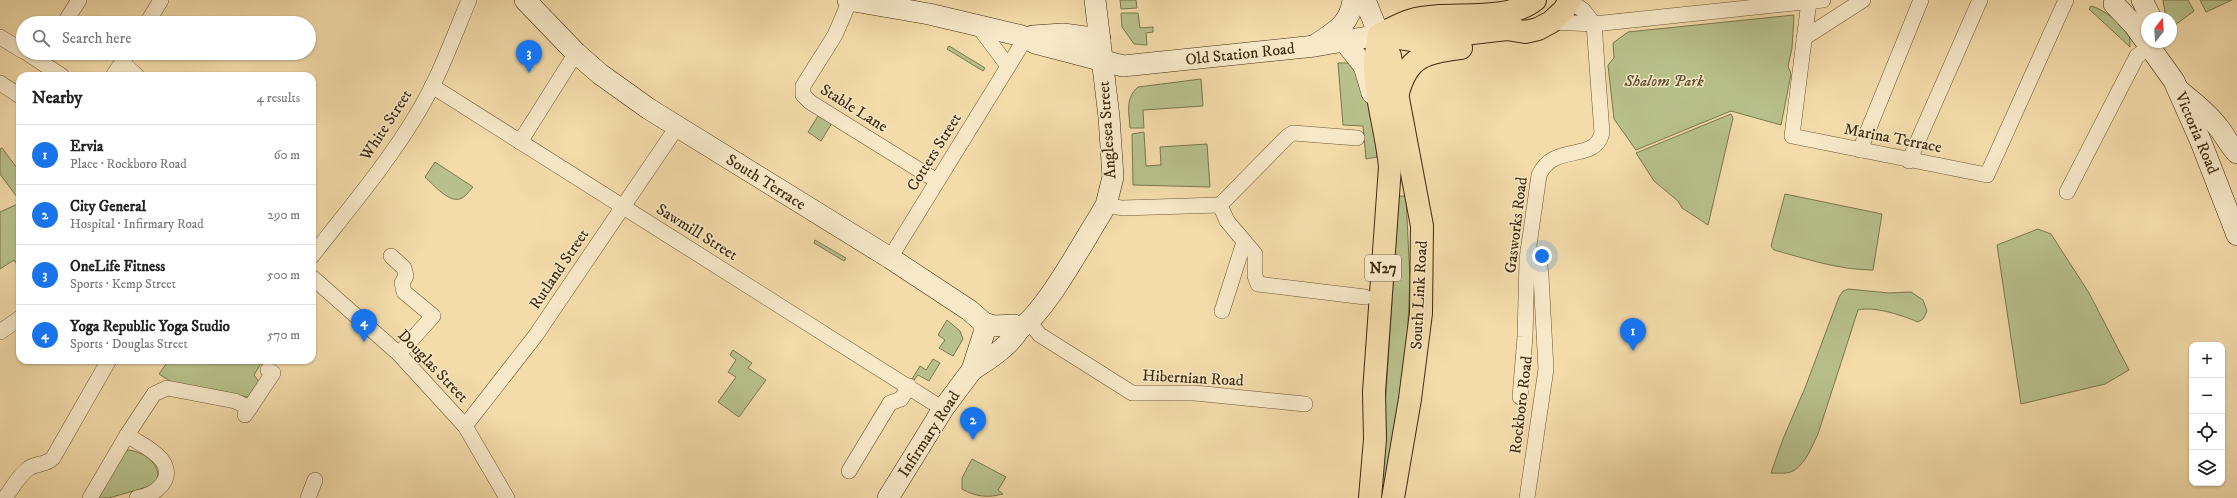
<!DOCTYPE html>
<meta charset="utf-8">
<style>
body{margin:0;font-family:"IM FELL DW Pica",serif;background:#f2f2f2;color:#222}
.controls{position:absolute;right:12px;bottom:12px;display:grid;overflow:hidden;border-radius:8px;box-shadow:0 1px 3px #0004}
.controls button{width:36px;height:36px;display:grid;place-items:center;padding:0;border:0;border-bottom:1px solid #e0e0e0;background:#fff;color:#222;font:20px sans-serif}
.compass{position:absolute;left:2141px;top:12px;width:36px;height:36px;border-radius:50%;background:#fff;box-shadow:0 1px 3px #0004;rotate:17deg}
.you{position:absolute;left:1542px;top:256px;width:14px;height:14px;margin:-10px;border:3px solid #fff;border-radius:50%;background:#1a73e8;box-shadow:0 0 0 6px #1a73e833}
.badge{display:grid;place-items:center;width:26px;height:26px;border-radius:50%;background:#1a73e8;color:#fff;font-size:13px;font-weight:700}
.pin{position:absolute;translate:-50% -33px;filter:drop-shadow(0 1px 2px #0008)}
.pin::after{content:'';position:absolute;top:21px;width:14px;height:12px;background:inherit;clip-path:polygon(0 0,100% 0,50% 100%)}
.list{margin:0;padding:0;list-style:none}
h2{display:flex;justify-content:space-between;align-items:center;height:52px;margin:0;padding:0 16px;font-size:17px}
h2 small{font-size:13px;font-weight:400;color:#767676}
.list li{display:grid;grid-template-columns:26px 1fr auto;gap:12px;align-items:center;box-sizing:border-box;height:60px;padding:0 16px;border-top:1px solid #e0e0e0}
.list b{display:block;font-size:15px;white-space:nowrap}
.list p{margin:0;font-size:13px;white-space:nowrap;color:#767676}
.list em{font-size:13px;font-style:normal;color:#767676}
.icon{flex:none;width:22px;height:22px;fill:none;stroke:currentColor;stroke-width:2;stroke-linecap:round;stroke-linejoin:round}
.map{position:relative;flex:none;width:2237px;height:498px;overflow:hidden}
.search{position:absolute;background:#fff;box-shadow:0 1px 3px #0004;left:16px;top:16px;width:300px;height:44px;display:flex;align-items:center;gap:10px;box-sizing:border-box;padding:0 14px;border-radius:22px;color:#767676;font-size:15px}
.panel{position:absolute;background:#fff;box-shadow:0 1px 3px #0004;left:16px;top:72px;width:300px;height:292px;border-radius:12px}
.map>svg:first-child{display:block}
.green{fill:#b8c18b;stroke:#7c764c}
.lines{fill:none;stroke-linecap:round;stroke-linejoin:round}
.street-casing{stroke:#6c5634;stroke-width:16}
.secondary-casing{stroke:#3f2a0d;stroke-width:22}
.highway-casing{stroke:#3f2a0d;stroke-width:24}
.street{stroke:#f7e8c8;stroke-width:15}
.secondary{stroke:#f7e8c8;stroke-width:21}
.highway{stroke:#f3dbaa;stroke-width:22}
.labels{text-anchor:middle;dominant-baseline:central;stroke-width:3;stroke-linejoin:round;paint-order:stroke}
.shield{fill:#f7e8c8;stroke:#766345;stroke-width:1}
.shield-label{font-size:15px;font-weight:bold;fill:#3f2a0d}
.street-label{font-size:16px;fill:#3f2a0d;stroke:#f7e8c8}
.park-label{font-size:16px;font-style:italic;fill:#5d502c;stroke:#f7e8c8}
</style>
<div class="map">
<svg width="2237" height="498" viewBox="0 0 2237 498">
<rect width="100%" height="100%" fill="#f3dbaa"/>
<filter id="stains"><feTurbulence type="fractalNoise" baseFrequency=".005" numOctaves="4"/><feColorMatrix values="0 0 0 0 .2 0 0 0 0 .09 0 0 0 0 .02 0 0 0 .5 -.17"/></filter>
<radialGradient id="worn" r=".72"><stop offset=".6" stop-color="#630" stop-opacity="0"/><stop offset="1" stop-color="#630" stop-opacity=".3"/></radialGradient>
<!-- green -->
<g class="green">
<polygon points="1120,0 1136,0 1137,8 1121,9"/>
<polygon points="2163,0 2188,0 2194,11 2171,28 2171,18 2166,18"/>
<polygon points="2200,0 2232,0 2206,12"/>
<path d="M2091,6C2103,9 2123,24 2129,34C2130,38 2130,43 2130,47L2089,9Z"/>
<polygon points="1121,13 1138,13 1140,28 1153,27 1153,32 1146,33 1147,45 1134,44 1122,27"/>
<polygon points="1794,15 1792,48 1788,66 1791,74 1781,125 1731,111 1636,150 1614,119 1608,65 1614,58 1613,43 1628,32"/>
<polygon points="949,46 985,68 983,71 947,49"/>
<polygon points="1338,63 1352,63 1372,108 1377,157 1366,159 1363,126 1343,125"/>
<path d="M1201,79L1203,106L1143,110L1144,128H1130C1129,113 1125,98 1138,87Z"/>
<polygon points="1731,114 1733,118 1708,225 1682,208 1678,201 1654,181 1636,153"/>
<polygon points="818,116 832,123 821,141 808,132"/>
<polygon points="1144,132 1146,166 1161,165 1160,147 1207,144 1210,187 1133,185 1132,134"/>
<polygon points="2,148 20,172 20,195 17,197 0,174 0,149"/>
<path d="M435,162L473,187C470,190 466,196 462,198C450,205 433,184 425,177Z"/>
<path d="M1785,194L1882,214L1873,270C1839,270 1807,259 1774,250L1771,246Z"/>
<polygon points="1399,196 1406,196 1410,281 1407,343 1386,498 1379,498"/>
<polygon points="20,203 20,242 18,244 20,247 20,269 14,260 0,269 0,212"/>
<polygon points="2038,229 2051,234 2089,293 2129,370 2105,384 2021,404 1997,245"/>
<polygon points="815,240 846,258 844,261 814,243"/>
<path d="M1848,289L1889,293L1911,292L1923,300L1927,311L1923,319L1918,322C1901,315 1875,306 1858,310L1818,434C1812,446 1805,465 1793,471C1788,474 1778,473 1771,473L1783,439L1805,388L1839,297L1843,291Z"/>
<polygon points="947,320 960,331 963,339 953,356 939,348 945,340 938,335"/>
<polygon points="733,350 752,363 748,368 766,380 739,417 718,402 736,377 728,372 736,360 730,355"/>
<polygon points="933,359 940,363 929,381 918,375 914,380 912,379 920,366 926,370"/>
<polygon points="169,360 263,360 254,375 259,382 248,397 173,383 159,374"/>
<path d="M126,450C140,450 158,461 158,476L154,485L109,498H96Z"/>
<path d="M972,459L1006,477L998,490L1003,494C988,498 976,497 962,489V478Z"/>
</g>
<g class="lines">
<!-- street casing -->
<g class="street-casing">
<g id="street">
<polyline points="850,0 835,35 803,86 803,95 810,102 937,181"/>
<polyline points="1569,1 1583,10 1594,24"/>
<polyline points="1809,1 1792,136 1987,175 2066,0"/>
<polyline points="67,19 79,0"/>
<polyline points="1551,22 1594,24 1823,0"/>
<polyline points="147,23 161,0"/>
<polyline points="978,26 1008,66"/>
<polyline points="0,37 23,51"/>
<polyline points="1804,38 1863,0"/>
<polyline points="27,53 62,76"/>
<polyline points="122,62 137,76"/>
<polyline points="113,76 128,53"/>
<polyline points="0,83 20,96"/>
<polyline points="432,86 943,409"/>
<polyline points="520,142 576,53"/>
<polyline points="1860,150 1921,0"/>
<polyline points="1909,161 1980,0"/>
<polyline points="2067,192 2137,56 2157,42"/>
<polyline points="1106,205 1122,208 1220,205 1288,136 1293,133 1357,138"/>
<polyline points="1220,205 1227,221 1255,254 1255,276 1258,284 1365,297"/>
<path d="M312,256C348,210 387,164 417,114C439,78 453,38 469,0"/>
<polyline points="391,256 404,268 406,276 402,283 404,292 433,316 399,354"/>
<polyline points="890,258 1022,44 1022,36"/>
<polyline points="312,277 399,354 465,426 507,498"/>
<polyline points="1222,311 1244,242"/>
<polyline points="1029,322 1040,335 1132,393 1195,393 1305,404"/>
<polyline points="0,332 20,318"/>
<path d="M1520,397L1525,337L1527,259L1539,175C1554,142 1595,163 1602,133L1594,24"/>
<polyline points="245,415 273,373 268,370"/>
<polyline points="465,426 536,335 677,127"/>
<polyline points="127,435 154,394 167,388 235,401 250,408"/>
<polyline points="849,471 890,403 901,399 909,386"/>
<path d="M5,498C12,488 19,475 29,468C37,463 46,465 53,458L109,360"/>
<path d="M90,498L127,435C137,442 153,449 161,459C177,479 155,495 137,498"/>
<polyline points="308,498 315,480"/>
<polyline points="1527,498 1546,369 1541,276 1539,258 1528,249"/>
</g>
</g>
<!-- secondary casing -->
<g class="secondary-casing">
<g id="secondary">
<polyline points="525,0 576,53 600,74 649,109 890,258 969,310 984,323 994,326 1014,325 1020,328"/>
<polyline points="848,0 929,14 1022,36 1035,43 1123,66 1315,46 1379,35 1365,0"/>
<polyline points="2142,0 2151,18"/>
<polyline points="2114,4 2134,25 2174,81 2201,142 2237,235"/>
<polyline points="1033,36 1063,34 1100,39"/>
<polyline points="1345,42 1364,66 1372,93"/>
<path d="M1317,44C1336,31 1350,24 1353,0"/>
<path d="M2181,92C2194,103 2208,113 2218,127C2225,135 2229,145 2237,153"/>
<path d="M1020,328C1044,314 1082,244 1099,217L1106,205L1113,177L1109,117L1095,0"/>
<path d="M972,370C989,359 1009,347 1020,328"/>
<polyline points="888,498 943,409 972,370 984,333 984,323"/>
</g>
</g>
<!-- highway casing -->
<g class="highway-casing">
<g id="highway">
<polyline points="1379,35 1390,56 1422,226 1421,313 1410,399 1393,498"/>
<polyline points="1379,35 1411,40 1507,29 1525,32 1538,29 1551,22 1564,10 1570,0"/>
<path d="M1379,35C1389,30 1401,23 1412,20C1447,10 1505,24 1535,0"/>
<path d="M1398,93C1408,55 1426,53 1461,48"/>
<path d="M1370,498L1375,439L1374,392L1390,167C1387,132 1374,94 1375,60C1376,52 1378,43 1379,35"/>
</g>
</g>
<!-- street -->
<use href="#street" class="street"/>
<!-- secondary -->
<use href="#secondary" class="secondary"/>
<!-- highway -->
<use href="#highway" class="highway"/>
</g>
<g class="labels">
<!-- shield labels -->
<rect class="shield" x="1365" y="255" width="36" height="26" rx="3"/>
<g class="shield-label">
<text x="1383" y="268">N27</text>
</g>
<!-- street labels -->
<g class="street-label">
<text transform="translate(1240 54) rotate(-6)">Old Station Road</text>
<text transform="translate(854 108) rotate(32)">Stable Lane</text>
<text transform="translate(386 125) rotate(-57)">White Street</text>
<text transform="translate(1107 130) rotate(-94)">Anglesea Street</text>
<text transform="translate(2197 133) rotate(67)">Victoria Road</text>
<text transform="translate(1893 138) rotate(11)">Marina Terrace</text>
<text transform="translate(934 152) rotate(-58)">Cotters Street</text>
<text transform="translate(766 182) rotate(32)">South Terrace</text>
<text transform="translate(1516 225) rotate(-83)">Gasworks Road</text>
<text transform="translate(697 232) rotate(32)">Sawmill Street</text>
<text transform="translate(559 269) rotate(-56)">Rutland Street</text>
<text transform="translate(1419 295) rotate(-87)">South Link Road</text>
<text transform="translate(433 366) rotate(46)">Douglas Street</text>
<text transform="translate(1193 378) rotate(3)">Hibernian Road</text>
<text transform="translate(1521 405) rotate(-83)">Rockboro Road</text>
<text transform="translate(929 434) rotate(-57)">Infirmary Road</text>
</g>
<!-- park labels -->
<g class="park-label">
<text x="1664" y="81">Shalom Park</text>
</g>
</g>
<rect width="100%" height="100%" filter="url(#stains)"/>
<rect width="100%" height="100%" fill="url(#worn)"/>
</svg>
<div class="controls">
<button>+</button>
<button>−</button>
<button><svg class="icon" aria-label="locate" viewBox="0 0 24 24"><circle cx="12" cy="12" r="6"/><path d="M12 2v4M12 18v4M2 12h4M18 12h4"/></svg></button>
<button><svg class="icon" aria-label="layers" viewBox="0 0 24 24"><path d="M12 4l9 5-9 5-9-5zM3 14l9 5 9-5"/></svg></button>
</div>
<svg class="compass" viewBox="-18 -18 36 36"><path d="M0-13l5 13h-10z" fill="#e53935"/><path d="M0 13l5-13h-10z" fill="#767676"/></svg>
<div class="you"></div>
<div class="pin badge" style="left:1633px;top:351px">1</div>
<div class="pin badge" style="left:973px;top:440px">2</div>
<div class="pin badge" style="left:529px;top:73px">3</div>
<div class="pin badge" style="left:364px;top:342px">4</div>
<div class="search"><svg class="icon" aria-label="search" viewBox="0 0 24 24"><circle cx="10" cy="10" r="6"/><path d="M15 15l6 6"/></svg>Search here</div>
<section class="panel">
<h2>Nearby<small>4 results</small></h2>
<ul class="list">
<li><span class="badge">1</span><div><b>Ervia</b><p>Place · Rockboro Road</p></div><em>60 m</em></li>
<li><span class="badge">2</span><div><b>City General</b><p>Hospital · Infirmary Road</p></div><em>290 m</em></li>
<li><span class="badge">3</span><div><b>OneLife Fitness</b><p>Sports · Kemp Street</p></div><em>500 m</em></li>
<li><span class="badge">4</span><div><b>Yoga Republic Yoga Studio</b><p>Sports · Douglas Street</p></div><em>570 m</em></li>
</ul>
</section>
</div>
